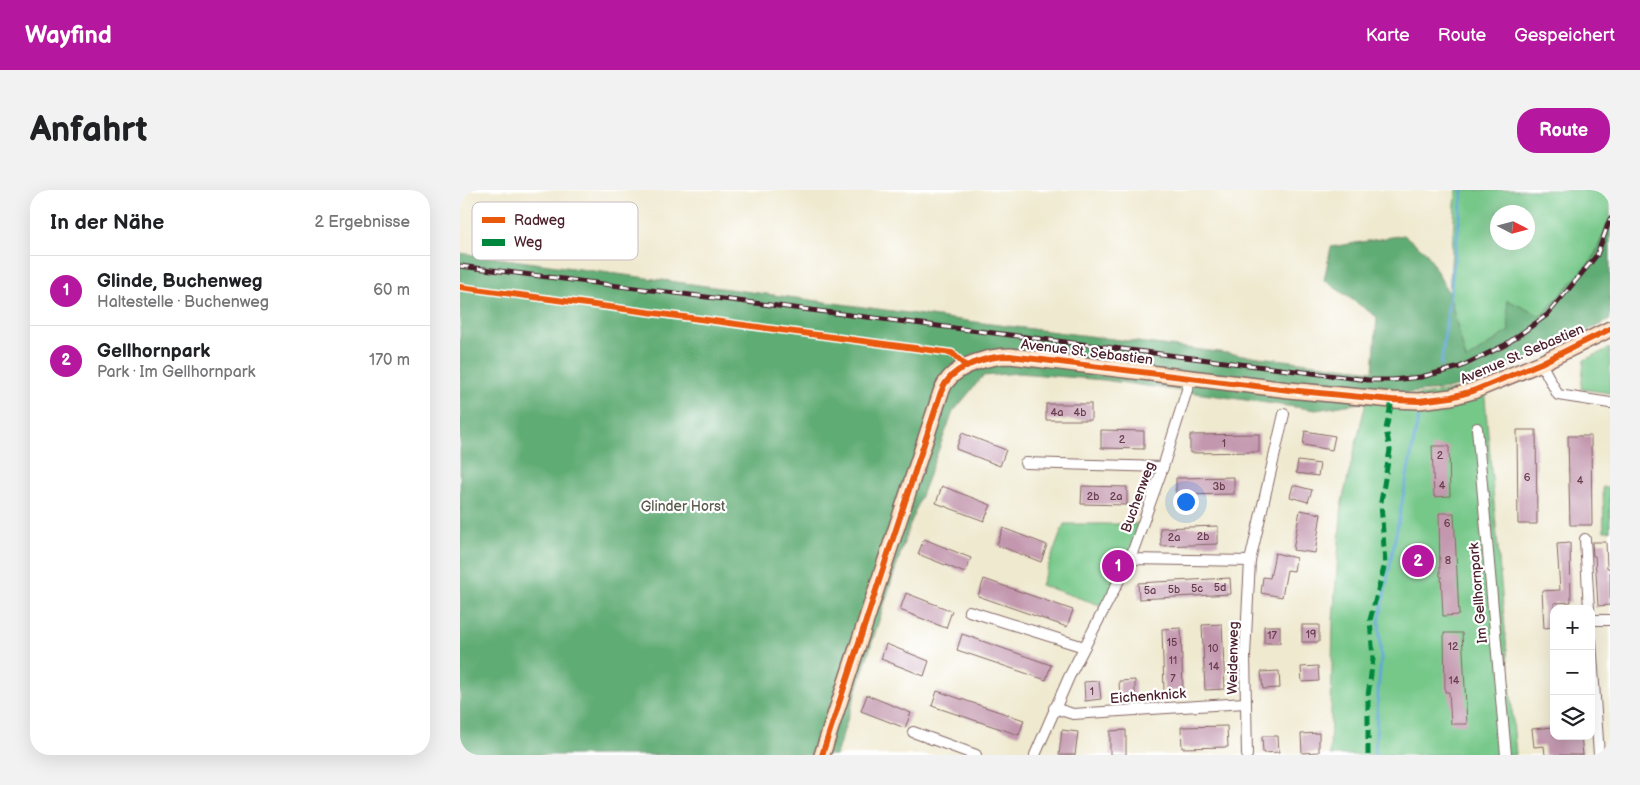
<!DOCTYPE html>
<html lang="de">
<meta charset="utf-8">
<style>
body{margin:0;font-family:"Balsamiq Sans",sans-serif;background:#f2f2f2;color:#202124}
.controls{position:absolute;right:15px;bottom:15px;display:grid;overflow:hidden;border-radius:10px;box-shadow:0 5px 20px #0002}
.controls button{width:45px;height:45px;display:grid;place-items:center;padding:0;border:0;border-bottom:1px solid #e0e0e0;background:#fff;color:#202124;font:25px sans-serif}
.compass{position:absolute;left:1030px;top:15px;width:45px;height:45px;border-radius:50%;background:#fff;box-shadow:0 5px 20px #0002;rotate:96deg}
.you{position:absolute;left:725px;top:311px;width:18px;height:18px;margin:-12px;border:4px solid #fff;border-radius:50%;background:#1a73e8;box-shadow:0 0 0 8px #1a73e833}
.badge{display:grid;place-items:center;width:32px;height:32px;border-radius:50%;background:#b5179e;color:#fff;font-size:16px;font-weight:700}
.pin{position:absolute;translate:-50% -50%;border:2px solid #fff;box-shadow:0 1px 5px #0006}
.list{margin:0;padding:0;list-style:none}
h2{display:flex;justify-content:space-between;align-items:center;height:65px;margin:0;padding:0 20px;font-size:21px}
h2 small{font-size:16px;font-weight:400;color:#757577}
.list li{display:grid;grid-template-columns:32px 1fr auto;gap:15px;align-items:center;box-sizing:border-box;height:70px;padding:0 20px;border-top:1px solid #e0e0e0}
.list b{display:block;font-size:19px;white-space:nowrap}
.list p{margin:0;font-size:16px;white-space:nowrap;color:#757577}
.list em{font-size:16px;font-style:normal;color:#757577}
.icon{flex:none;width:28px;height:28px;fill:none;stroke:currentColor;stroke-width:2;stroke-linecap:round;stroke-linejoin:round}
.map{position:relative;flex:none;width:1150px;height:565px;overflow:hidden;border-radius:20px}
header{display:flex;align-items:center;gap:30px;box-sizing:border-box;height:70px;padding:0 25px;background:#b5179e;color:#fff}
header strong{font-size:24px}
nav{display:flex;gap:28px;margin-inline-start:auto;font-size:18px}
.intro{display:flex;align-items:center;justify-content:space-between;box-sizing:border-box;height:120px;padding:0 30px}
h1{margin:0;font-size:35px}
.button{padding:12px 22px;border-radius:20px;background:#b5179e;color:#fff;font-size:18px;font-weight:700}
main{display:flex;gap:30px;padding:0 30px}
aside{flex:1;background:#fff;border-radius:20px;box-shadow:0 5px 20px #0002}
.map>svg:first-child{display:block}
.green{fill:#76c889;stroke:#60745a;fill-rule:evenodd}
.forest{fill:#60ac75;stroke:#556650}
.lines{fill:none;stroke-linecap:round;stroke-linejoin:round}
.stream{stroke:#5fa6d5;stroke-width:3}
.building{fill:#c398af}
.street-casing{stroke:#846664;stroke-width:12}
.secondary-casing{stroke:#846664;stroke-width:18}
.street{stroke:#fff;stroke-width:10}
.secondary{stroke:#ffe4c6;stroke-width:15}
.rail-casing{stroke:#4a1f2b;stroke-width:5}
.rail{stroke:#fff;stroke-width:3;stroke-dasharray:9;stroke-linecap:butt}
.quiet{stroke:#00873e;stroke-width:5;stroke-dasharray:10 5;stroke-linecap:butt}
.cycleway-casing{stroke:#fff;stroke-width:9}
.cycleway{stroke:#e8590c;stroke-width:6}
.labels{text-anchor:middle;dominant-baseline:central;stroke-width:4.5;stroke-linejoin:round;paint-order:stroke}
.number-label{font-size:11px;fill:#683d4c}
.street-label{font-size:14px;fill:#4a1f2b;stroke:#fff}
.park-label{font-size:14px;fill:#595a4c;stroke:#fff}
.key{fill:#fff;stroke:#c9bcbf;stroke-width:1}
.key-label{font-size:14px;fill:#4a1f2b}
</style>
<header>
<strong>Wayfind</strong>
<nav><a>Karte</a><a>Route</a><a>Gespeichert</a></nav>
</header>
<div class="intro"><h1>Anfahrt</h1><a class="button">Route</a></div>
<main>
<aside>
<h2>In der Nähe<small>2 Ergebnisse</small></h2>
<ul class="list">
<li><span class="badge">1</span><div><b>Glinde, Buchenweg</b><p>Haltestelle · Buchenweg</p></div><em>60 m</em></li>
<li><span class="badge">2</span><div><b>Gellhornpark</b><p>Park · Im Gellhornpark</p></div><em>170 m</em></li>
</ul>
</aside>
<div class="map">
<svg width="1150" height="565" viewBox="0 0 1150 565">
<rect width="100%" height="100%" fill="#fff"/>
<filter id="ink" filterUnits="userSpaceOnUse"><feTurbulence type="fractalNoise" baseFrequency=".02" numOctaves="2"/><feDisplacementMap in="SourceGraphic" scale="10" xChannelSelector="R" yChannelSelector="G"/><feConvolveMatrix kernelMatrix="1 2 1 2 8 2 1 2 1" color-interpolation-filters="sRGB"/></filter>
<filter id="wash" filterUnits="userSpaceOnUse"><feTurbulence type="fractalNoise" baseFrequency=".0096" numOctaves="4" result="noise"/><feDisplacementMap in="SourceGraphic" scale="20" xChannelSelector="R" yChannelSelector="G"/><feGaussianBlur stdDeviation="1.12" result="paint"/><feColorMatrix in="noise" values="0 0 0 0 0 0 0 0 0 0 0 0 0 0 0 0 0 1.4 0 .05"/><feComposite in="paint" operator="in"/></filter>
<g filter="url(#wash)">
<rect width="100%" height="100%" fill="#efe9cf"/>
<!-- green -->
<g class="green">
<path d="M996,0H1150V29L1133,69L1081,126L1049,141L1006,170L989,104ZM1038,22H1068V52H1038Z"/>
<polygon points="1150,158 1150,203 1121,199 1124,170"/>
<polygon points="1024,197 1056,565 870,565 873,431 882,312 906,212"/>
<polygon points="1143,297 1150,297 1150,341 1144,341"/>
<polygon points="604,334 683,334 646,417 581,395"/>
</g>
<!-- forest -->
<polygon class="forest" points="1150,28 1150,130 1017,192 987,199 931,205 906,212 856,220 644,190 558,183 523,186 493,222 448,340 376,565 0,565 0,63 515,132 913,181 917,127 864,90 871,57 944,45 967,63 989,104 1006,170 1049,141 1047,110 1081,126 1133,69"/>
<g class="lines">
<!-- stream -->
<g class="stream">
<polyline points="981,175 1003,0"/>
<polyline points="915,565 918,501 921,470 919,432 958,229"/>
</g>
</g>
<g id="blocks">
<!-- building -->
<g class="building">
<rect x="586" y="214" width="45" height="16"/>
<polygon points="641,240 684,241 684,259 641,258"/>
<polygon points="1057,240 1076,240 1077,334 1058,334"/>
<polygon points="845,241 875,246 872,260 843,255"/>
<polygon points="502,243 546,260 540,276 496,259"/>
<polygon points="799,244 799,262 730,263 730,245"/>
<polygon points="1108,246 1131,246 1132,335 1110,335"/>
<polygon points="972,256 989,256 990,306 974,307"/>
<polygon points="838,271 860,274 858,286 836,283"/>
<polygon points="774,287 774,304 716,305 716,288"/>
<polygon points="833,295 852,300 848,312 830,307"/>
<polygon points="482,296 531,315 524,331 476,313"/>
<polygon points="622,296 667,297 667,315 621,314"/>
<polygon points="840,320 861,324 855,363 833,360"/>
<polygon points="979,323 994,323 999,425 983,426 981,386 980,386"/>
<polygon points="758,336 758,354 701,356 700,338"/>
<polygon points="543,338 587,355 581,372 537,355"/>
<polygon points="464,349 511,368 505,383 458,364"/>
<polygon points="1132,352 1146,352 1147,378 1150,378 1150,415 1138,416 1135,366 1133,366"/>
<polygon points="1110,353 1111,412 1094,413 1094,437 1084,438 1082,401 1100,400 1097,354"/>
<polygon points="815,363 836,368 834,381 827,380 822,407 801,403 803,387 810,388"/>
<polygon points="770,388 771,404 679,409 678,393"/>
<polygon points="524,389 613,420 607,437 518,406"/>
<polygon points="446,403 492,421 486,438 440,420"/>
<polygon points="762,434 765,499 745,500 742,435"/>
<rect x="842" y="435" width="17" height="17"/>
<rect x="804" y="436" width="16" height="17"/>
<polygon points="721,438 723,501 704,501 702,439"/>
<polygon points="984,443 1002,443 1007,534 991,534 989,502 985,502"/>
<polygon points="502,444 591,475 586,490 497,460"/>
<polygon points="426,454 469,471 464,486 421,469"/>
<polygon points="858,476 859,491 842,492 841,477"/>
<polygon points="819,481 820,498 803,499 801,482"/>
<polygon points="675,490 675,510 660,510 659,491"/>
<polygon points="639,491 641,509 625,511 624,492"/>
<polygon points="477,501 564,530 559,545 472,516"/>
<polygon points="407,505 451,523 445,538 401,521"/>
<polygon points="767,536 768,557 722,558 721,537"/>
<polygon points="1093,537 1094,546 1121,546 1123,565 1085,565 1084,556 1074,557 1072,539"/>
<polygon points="602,540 618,542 615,565 599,565"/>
<polygon points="666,540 666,565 650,565 650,541"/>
<polygon points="859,543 859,562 842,563 841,544"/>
<polygon points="802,546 818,546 819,562 803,563"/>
</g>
</g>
</g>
<g filter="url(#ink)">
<use href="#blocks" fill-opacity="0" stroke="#846664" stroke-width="1"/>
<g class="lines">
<!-- street casing -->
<g class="street-casing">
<g id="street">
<polyline points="1081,173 1098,205 1150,213"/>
<polyline points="1017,238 1046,565"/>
<polyline points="565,273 703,277"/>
<polyline points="1125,349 1129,419"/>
<polyline points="670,369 790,371"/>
<polyline points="509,421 624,457"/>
<polyline points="1131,430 1150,430"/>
<polyline points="1131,451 1139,565"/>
<polyline points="594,518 613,524 785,513"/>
<polyline points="453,542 516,565"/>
<polyline points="575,565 609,487 670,369 703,277 731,187"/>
<polyline points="787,565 785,465 790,371 824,224"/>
</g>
</g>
<!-- secondary casing -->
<g class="secondary-casing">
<path id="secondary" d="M362,565L481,202C483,198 484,194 487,191C499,174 531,166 550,166L829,200L932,210L959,211L991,207L1013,201L1081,173L1150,139"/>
</g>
<!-- street -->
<use href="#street" class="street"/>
<!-- secondary -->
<use href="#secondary" class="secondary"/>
<!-- rail casing -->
<g class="rail-casing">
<polyline id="rail" points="0,76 908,190 932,190 961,187 1000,177 1045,155 1087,125 1137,65 1150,29"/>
</g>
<!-- rail -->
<use href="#rail" class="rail"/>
<!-- quiet -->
<polyline class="quiet" points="908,565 908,506 913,469 910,430 925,374 921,312 930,260 926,239 932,210"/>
<!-- cycleway casing -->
<g class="cycleway-casing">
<g id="cycleway">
<polyline points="0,97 492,163 507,177"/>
<path d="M362,565L481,202C483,198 484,194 487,191C499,174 531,166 550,166L829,200L932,210L959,211L991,207L1013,201L1081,173L1150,139"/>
</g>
</g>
<!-- cycleway -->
<use href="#cycleway" class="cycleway"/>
</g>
</g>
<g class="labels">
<!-- number labels -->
<g class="number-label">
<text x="597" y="222">4a</text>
<text x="620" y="222">4b</text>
<text x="662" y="249">2</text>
<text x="764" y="253">1</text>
<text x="980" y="265">2</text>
<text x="1067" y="287">6</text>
<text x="1120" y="290">4</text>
<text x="982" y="295">4</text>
<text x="759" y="296">3b</text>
<text x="633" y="306">2b</text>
<text x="656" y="306">2a</text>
<text x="987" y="333">6</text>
<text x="743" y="346">2b</text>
<text x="714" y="347">2a</text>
<text x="988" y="370">8</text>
<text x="760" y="397">5d</text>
<text x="737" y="398">5c</text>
<text x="714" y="399">5b</text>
<text x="690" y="400">5a</text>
<text x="851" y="444">19</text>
<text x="812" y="445">17</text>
<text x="712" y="452">15</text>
<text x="993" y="456">12</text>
<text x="753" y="458">10</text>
<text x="713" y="470">11</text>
<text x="754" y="476">14</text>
<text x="713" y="488">7</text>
<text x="994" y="490">14</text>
<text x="632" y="501">1</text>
</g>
<!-- street labels -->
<g class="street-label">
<text transform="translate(627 162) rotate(7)">Avenue St. Sebastien</text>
<text transform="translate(1062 164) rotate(-23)">Avenue St. Sebastien</text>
<text transform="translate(678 307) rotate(-70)">Buchenweg</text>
<text transform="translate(1018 403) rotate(-95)">Im Gellhornpark</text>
<text transform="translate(773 468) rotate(-89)">Weidenweg</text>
<text transform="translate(688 506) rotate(-4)">Eichenknick</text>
</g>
<!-- park labels -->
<g class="park-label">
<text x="223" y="316">Glinder Horst</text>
</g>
</g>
<!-- legend -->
<rect x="12" y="12" width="166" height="58" rx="8" class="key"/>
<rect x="22" y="27" width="23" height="6" fill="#e8590c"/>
<rect x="22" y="49" width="23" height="7" fill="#00873e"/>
<g class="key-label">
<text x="54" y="35">Radweg</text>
<text x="54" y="57">Weg</text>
</g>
</svg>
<div class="controls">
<button>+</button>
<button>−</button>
<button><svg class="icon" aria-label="layers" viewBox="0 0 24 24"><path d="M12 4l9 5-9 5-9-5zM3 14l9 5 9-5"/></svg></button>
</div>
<svg class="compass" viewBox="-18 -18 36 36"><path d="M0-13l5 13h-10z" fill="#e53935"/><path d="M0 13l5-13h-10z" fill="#757577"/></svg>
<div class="you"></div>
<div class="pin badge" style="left:658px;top:376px">1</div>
<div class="pin badge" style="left:958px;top:371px">2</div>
</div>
</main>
